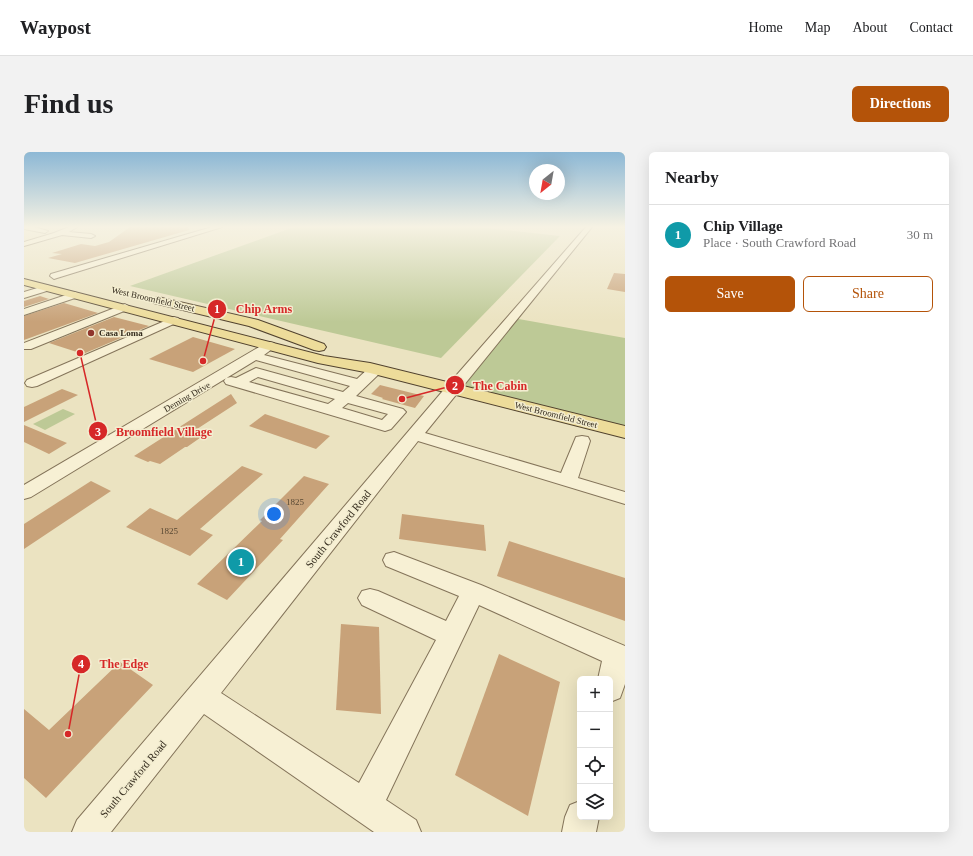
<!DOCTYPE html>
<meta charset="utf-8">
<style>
body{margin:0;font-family:"Times New Roman",serif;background:#f2f2f2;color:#202124}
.controls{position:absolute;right:12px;bottom:12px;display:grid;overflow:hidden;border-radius:6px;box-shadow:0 4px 16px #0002}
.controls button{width:36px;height:36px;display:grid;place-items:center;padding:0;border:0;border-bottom:1px solid #e0e0e0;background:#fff;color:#202124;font:20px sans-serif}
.compass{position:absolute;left:505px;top:12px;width:36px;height:36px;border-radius:50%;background:#fff;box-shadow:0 4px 16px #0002;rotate:211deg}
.you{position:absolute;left:250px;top:362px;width:14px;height:14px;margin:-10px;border:3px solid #fff;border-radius:50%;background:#1a73e8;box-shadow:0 0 0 6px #1a73e833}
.badge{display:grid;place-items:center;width:26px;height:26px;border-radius:50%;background:#b45309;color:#fff;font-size:13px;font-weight:700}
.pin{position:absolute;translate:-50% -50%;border:2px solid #fff;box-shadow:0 1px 4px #0006}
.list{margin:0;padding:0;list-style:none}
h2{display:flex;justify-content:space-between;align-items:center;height:52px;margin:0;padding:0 16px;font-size:17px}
h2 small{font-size:13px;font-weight:400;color:#757577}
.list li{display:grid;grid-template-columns:26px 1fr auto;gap:12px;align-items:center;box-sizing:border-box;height:60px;padding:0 16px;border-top:1px solid #e0e0e0}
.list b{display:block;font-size:15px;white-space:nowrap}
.list p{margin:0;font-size:13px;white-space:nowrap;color:#757577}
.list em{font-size:13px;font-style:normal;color:#757577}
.actions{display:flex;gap:8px;padding:12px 16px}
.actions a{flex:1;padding:9px 0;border:1px solid #b45309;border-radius:6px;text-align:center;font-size:14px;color:#b45309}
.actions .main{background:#b45309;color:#fff}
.icon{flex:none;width:22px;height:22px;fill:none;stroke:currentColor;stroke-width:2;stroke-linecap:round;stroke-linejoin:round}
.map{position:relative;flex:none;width:601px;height:680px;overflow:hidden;border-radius:6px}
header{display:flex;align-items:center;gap:24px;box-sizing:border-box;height:56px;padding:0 20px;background:#fff;border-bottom:1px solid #e0e0e0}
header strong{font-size:19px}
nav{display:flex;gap:22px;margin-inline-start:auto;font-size:14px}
.intro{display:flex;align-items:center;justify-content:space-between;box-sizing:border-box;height:96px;padding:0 24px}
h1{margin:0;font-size:28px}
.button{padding:10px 18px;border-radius:6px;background:#b45309;color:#fff;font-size:14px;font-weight:700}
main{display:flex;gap:24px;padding:0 24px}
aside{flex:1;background:#fff;border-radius:6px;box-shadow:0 4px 16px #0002}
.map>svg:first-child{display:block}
.green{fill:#bdc996}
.building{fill:#c8a279}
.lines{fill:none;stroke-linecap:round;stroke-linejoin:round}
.minor-casing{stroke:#84745a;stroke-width:2}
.major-casing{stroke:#51422e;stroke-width:2}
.minor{fill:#f7f0d4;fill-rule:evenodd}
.major{fill:#eddc9a;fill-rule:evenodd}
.poi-dot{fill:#90362d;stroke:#f3edd0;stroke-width:1.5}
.labels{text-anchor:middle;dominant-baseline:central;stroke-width:3;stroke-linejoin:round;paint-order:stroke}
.far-street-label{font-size:9px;fill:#342b1d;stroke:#f3edd0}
.far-poi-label{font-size:9px;font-weight:bold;fill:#342b1d;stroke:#f3edd0;text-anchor:start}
.number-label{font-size:9px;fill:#594934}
.street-label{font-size:11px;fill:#342b1d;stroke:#f3edd0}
.leader{fill:none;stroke:#d62828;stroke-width:1.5}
.callout-dot{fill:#d62828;stroke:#f3edd0;stroke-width:1.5}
.mark-label{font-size:12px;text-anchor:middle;font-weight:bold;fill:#fff}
.callout-label{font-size:12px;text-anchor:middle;font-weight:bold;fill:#d62828;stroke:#f3edd0;stroke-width:3;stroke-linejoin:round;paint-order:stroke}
</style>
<header>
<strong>Waypost</strong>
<nav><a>Home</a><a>Map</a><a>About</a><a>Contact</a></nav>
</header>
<div class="intro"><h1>Find us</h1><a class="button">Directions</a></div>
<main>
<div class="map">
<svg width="601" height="680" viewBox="0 0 601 680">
<rect width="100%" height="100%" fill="#ebe3c1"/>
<!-- green -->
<g class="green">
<polygon points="270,75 454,75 536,84 417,206 106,134"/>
<polygon points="489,166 601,186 601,278 429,235"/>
<polygon points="39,257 51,262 21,278 9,272"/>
</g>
<!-- building -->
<g class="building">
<polygon points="106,75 164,75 165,78 51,111 24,106 38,102 28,101 57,92 71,94 85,90"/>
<polygon points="590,121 601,122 601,140 583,137"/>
<polygon points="16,144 25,147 0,155 0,149"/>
<polygon points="40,151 74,161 0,188 0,164"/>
<polygon points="90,165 125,174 59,202 25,191"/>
<polygon points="169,185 211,197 169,220 125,207"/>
<polygon points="356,233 400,244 391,256 358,247 359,246 347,242"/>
<polygon points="38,237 54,243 0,270 0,255"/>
<polygon points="207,242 213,251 173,277 183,281 163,295 161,295 136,312 126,309 124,310 110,304"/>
<polygon points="241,262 306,284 292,297 225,274"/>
<polygon points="0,273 43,291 25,302 0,290"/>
<polygon points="218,314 239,322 176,377 189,383 166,404 102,375 126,356 153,368"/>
<polygon points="280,324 305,332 256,387 259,388 203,448 173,432 238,369 236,368"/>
<polygon points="67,329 87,339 0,397 0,372"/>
<polygon points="378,362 460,373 462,399 375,387"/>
<polygon points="485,389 601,426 601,469 473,424"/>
<polygon points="317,472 355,475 357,562 312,558"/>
<polygon points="475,502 536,530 504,664 431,623"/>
<polygon points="96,510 129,533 22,646 0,626 0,557 25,578"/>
</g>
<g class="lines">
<!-- minor casing -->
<g class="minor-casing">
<g id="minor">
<polygon points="0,75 10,75 24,79 21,81 0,77"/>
<polygon points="45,75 53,75 45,80 67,82 71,84 67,86 38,83 0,94 0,90 30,81"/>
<polygon points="188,75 198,75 33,126 30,127 26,124 27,122"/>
<polygon points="562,75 568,75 401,281 537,321 552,285 558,284 564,285 566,289 554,326 601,340 601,352 394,289 197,541 335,631 412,488 338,453 334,446 338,439 346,437 354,439 422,469 435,444 362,414 359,408 362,402 370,400 457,433 601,494 601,532 596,546 586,550 586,527 574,527 578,509 455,453 362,648 392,668 397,680 350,680 180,562 87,680 48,680 53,668 423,234"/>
<polygon points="23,133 28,136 26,138 0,146 0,140"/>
<polygon points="51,140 56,143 54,145 0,163 0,157"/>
<polygon points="101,152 106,155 105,157 7,197 0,197 0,191"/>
<polygon points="150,165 154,166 156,168 154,170 13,234 8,235 3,234 1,231 3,228"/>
<path d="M246,190L250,191L252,194L240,203L333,227L347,214H357L359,217L357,220L332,244L379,257L382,260L367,277L361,279L202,232L200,229L202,226L207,225L212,226L232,216L319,240L326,234L232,208L7,345L0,347V333L242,191ZM234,225L311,247L304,252L225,230ZM324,251L364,262L358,268L318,256Z"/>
<polygon points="556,649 556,665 575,665 572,680 538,680 541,665 546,653"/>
</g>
</g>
<!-- major casing -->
<g class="major-casing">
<g id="major">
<polygon points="0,127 300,204 346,211 601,274 601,286 346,221 294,211 0,133"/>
<polygon points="134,145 234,168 300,192 302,195 300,198 295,199 290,198 225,174 130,151 128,149 130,147"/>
</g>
</g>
<!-- minor -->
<use href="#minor" class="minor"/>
<!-- major -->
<use href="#major" class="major"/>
</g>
<!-- sky -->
<linearGradient id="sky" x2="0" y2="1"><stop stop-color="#8db8d5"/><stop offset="0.44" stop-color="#f6f2e3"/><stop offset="1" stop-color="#f6f2e3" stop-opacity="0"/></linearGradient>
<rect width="601" height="170" fill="url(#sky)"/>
<!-- markers -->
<circle class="poi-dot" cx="67" cy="181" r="4"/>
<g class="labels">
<!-- far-street labels -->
<g class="far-street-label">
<text transform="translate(129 147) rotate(13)">West Broomfield Street</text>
<text transform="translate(163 245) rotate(-30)">Deming Drive</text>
<text transform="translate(532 263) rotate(14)">West Broomfield Street</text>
</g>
<!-- far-poi labels -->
<g class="far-poi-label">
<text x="75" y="181">Casa Loma</text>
</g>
<!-- number labels -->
<g class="number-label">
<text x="271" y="350">1825</text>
<text x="145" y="379">1825</text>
</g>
<!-- street labels -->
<g class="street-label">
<text transform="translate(314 377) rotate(-51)">South Crawford Road</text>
<text transform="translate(109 627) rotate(-50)">South Crawford Road</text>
</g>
</g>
<!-- callouts -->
<path class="leader" d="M179 209L193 157M378 247L431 233M56 201L74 279M44 582L57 512"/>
<g class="callout-dot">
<circle cx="179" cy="209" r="4"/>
<circle cx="378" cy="247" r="4"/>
<circle cx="56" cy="201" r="4"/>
<circle cx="44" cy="582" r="4"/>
<circle cx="193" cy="157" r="10"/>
<circle cx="431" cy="233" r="10"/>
<circle cx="74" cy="279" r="10"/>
<circle cx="57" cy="512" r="10"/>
</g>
<g class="mark-label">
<text x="193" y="161">1</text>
<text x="431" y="238">2</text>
<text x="74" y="284">3</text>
<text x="57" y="516">4</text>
</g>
<g class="callout-label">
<text x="240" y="161">Chip Arms</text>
<text x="476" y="238">The Cabin</text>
<text x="140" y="284">Broomfield Village</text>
<text x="100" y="516">The Edge</text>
</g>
</svg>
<div class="controls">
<button>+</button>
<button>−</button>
<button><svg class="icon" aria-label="locate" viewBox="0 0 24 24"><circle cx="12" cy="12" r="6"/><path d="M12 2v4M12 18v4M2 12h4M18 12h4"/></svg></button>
<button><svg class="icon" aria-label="layers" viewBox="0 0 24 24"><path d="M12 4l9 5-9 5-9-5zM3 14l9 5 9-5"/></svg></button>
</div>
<svg class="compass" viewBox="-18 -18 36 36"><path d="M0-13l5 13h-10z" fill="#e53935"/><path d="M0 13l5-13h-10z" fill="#757577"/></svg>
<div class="you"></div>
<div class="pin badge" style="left:217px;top:410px;background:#0f9aa8">1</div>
</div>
<aside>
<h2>Nearby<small></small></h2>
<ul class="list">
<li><span class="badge" style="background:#0f9aa8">1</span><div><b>Chip Village</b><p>Place · South Crawford Road</p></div><em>30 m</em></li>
</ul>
<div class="actions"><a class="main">Save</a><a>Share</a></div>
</aside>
</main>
